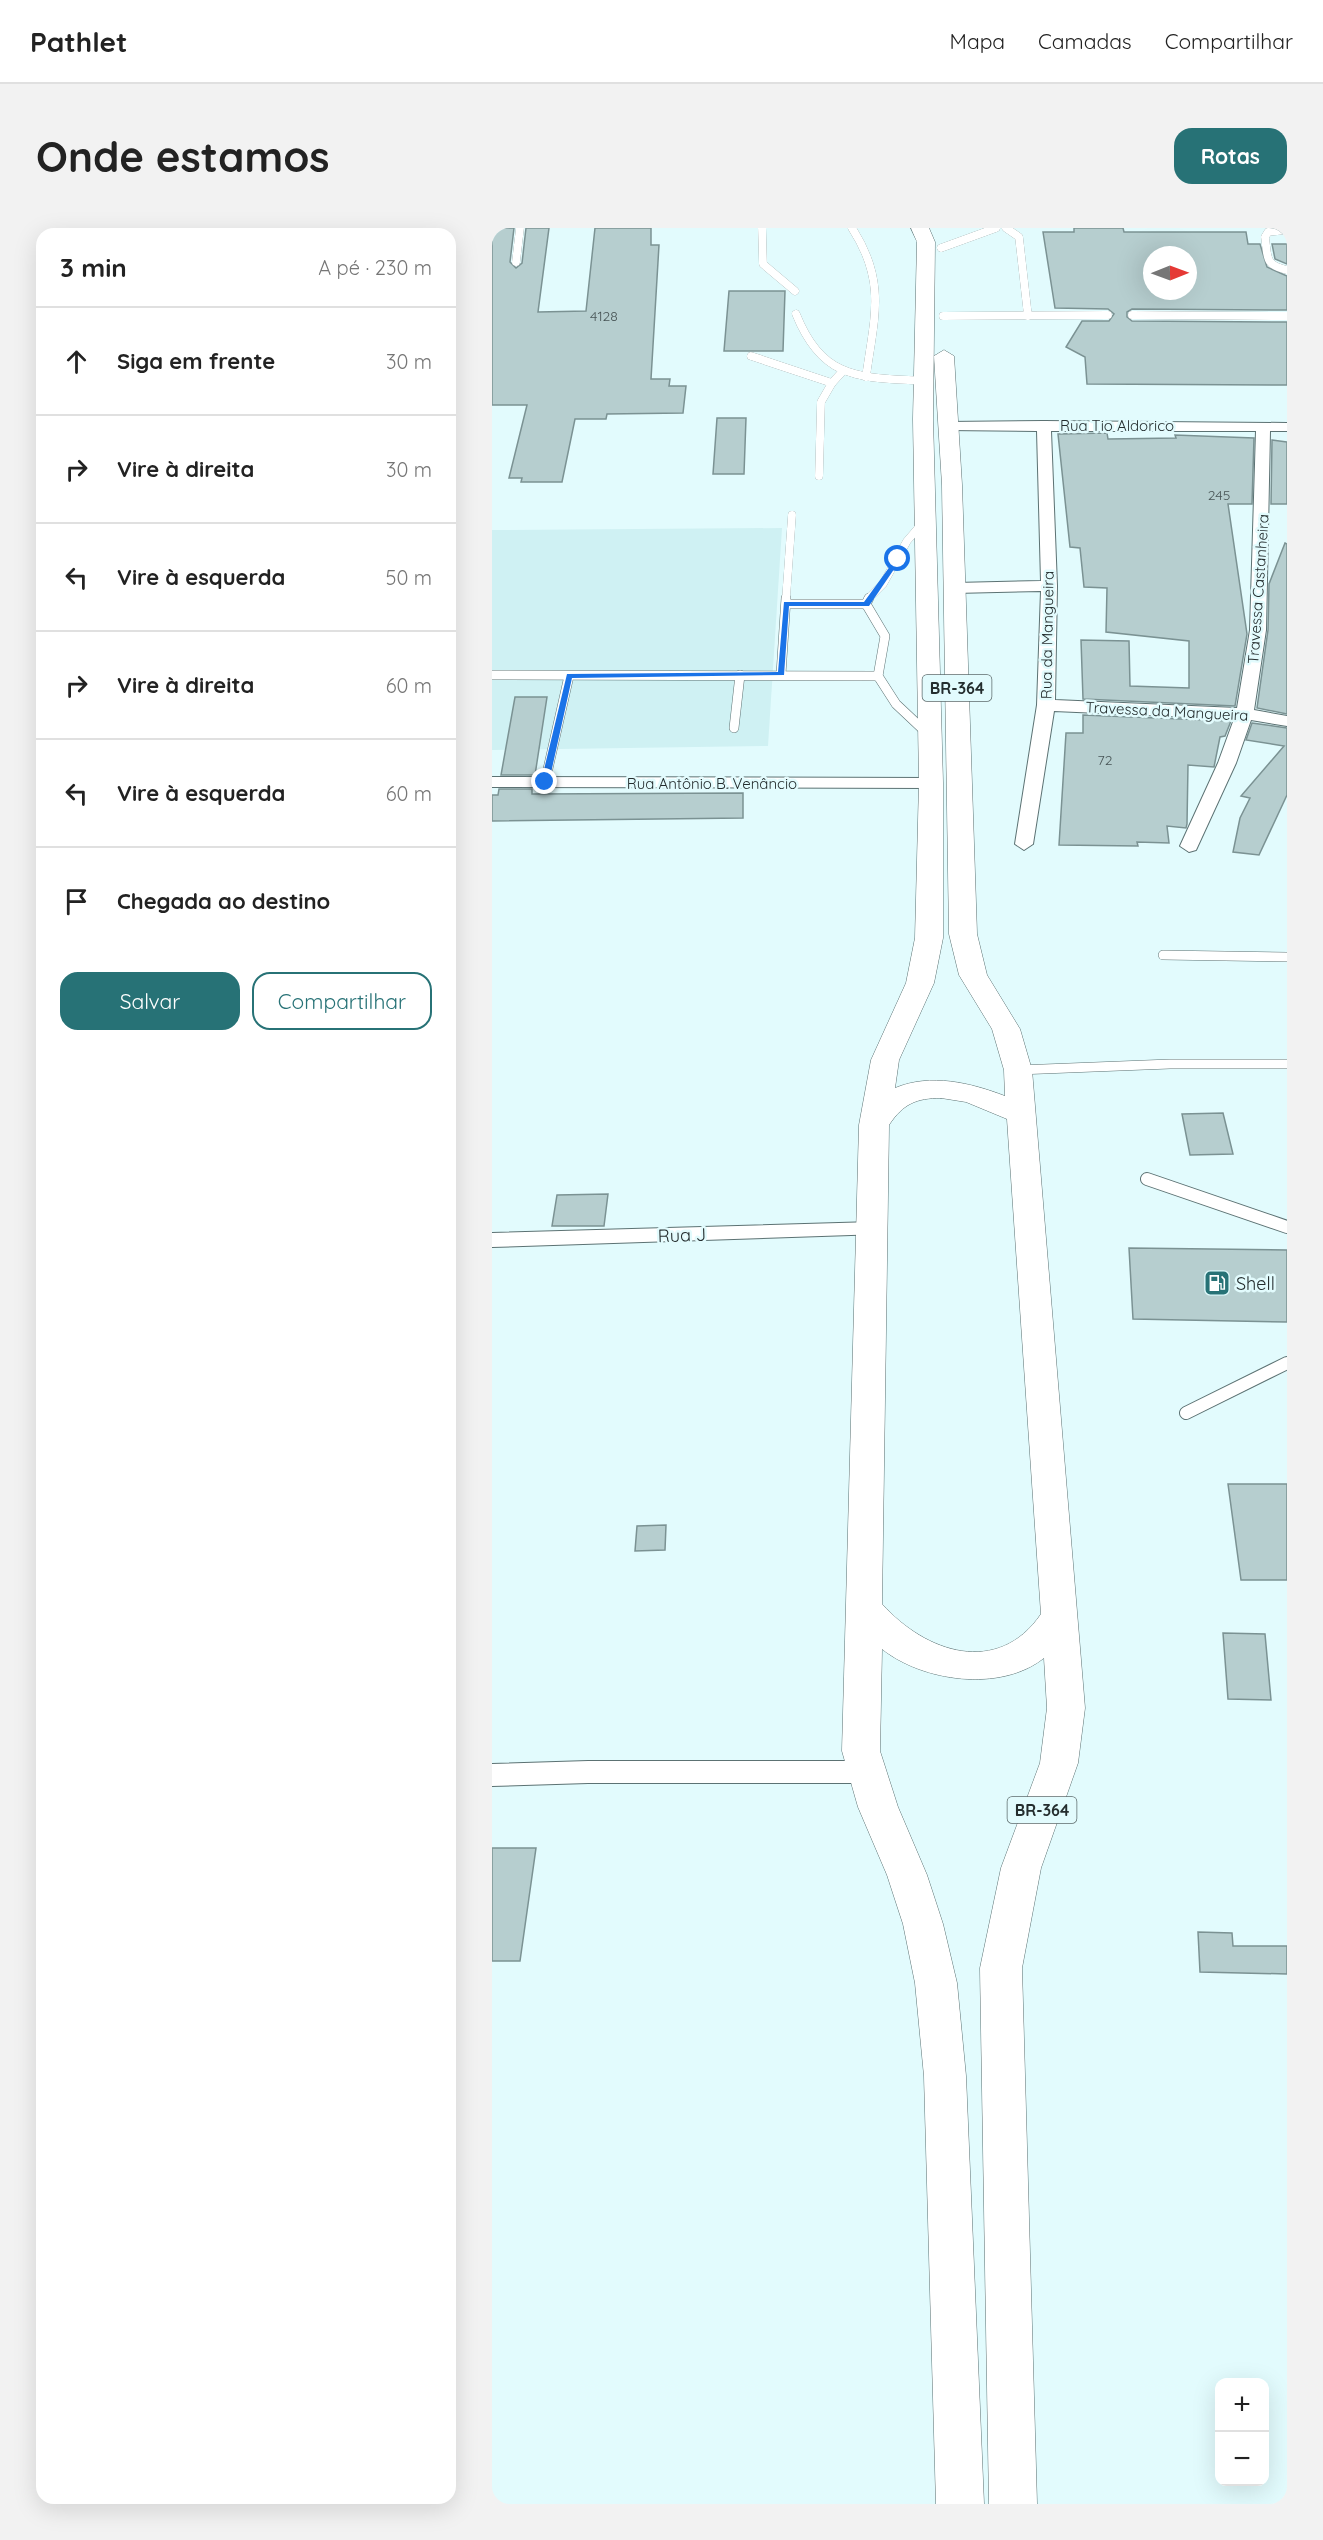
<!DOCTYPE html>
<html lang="pt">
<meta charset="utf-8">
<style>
body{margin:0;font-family:Quicksand,sans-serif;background:#f2f2f2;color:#222}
.controls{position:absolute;right:18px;bottom:18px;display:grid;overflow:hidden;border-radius:12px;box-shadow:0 6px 24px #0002}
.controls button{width:54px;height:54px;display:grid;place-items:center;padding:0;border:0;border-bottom:2px solid #e0e0e0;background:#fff;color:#222;font:30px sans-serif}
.compass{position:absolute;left:651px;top:18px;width:54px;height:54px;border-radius:50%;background:#fff;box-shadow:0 6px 24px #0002;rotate:89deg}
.stop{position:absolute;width:18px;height:18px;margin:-14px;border:4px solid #1a73e8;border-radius:50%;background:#fff}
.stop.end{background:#1a73e8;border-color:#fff;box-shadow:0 2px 6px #0008}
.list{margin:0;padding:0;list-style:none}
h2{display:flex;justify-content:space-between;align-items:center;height:78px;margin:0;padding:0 24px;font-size:26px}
h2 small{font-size:20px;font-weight:400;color:#767676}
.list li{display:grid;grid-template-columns:39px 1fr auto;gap:18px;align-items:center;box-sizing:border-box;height:108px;padding:0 24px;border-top:2px solid #e0e0e0}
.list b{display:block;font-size:22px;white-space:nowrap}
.list em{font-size:20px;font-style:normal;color:#767676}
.actions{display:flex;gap:12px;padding:18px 24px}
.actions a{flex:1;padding:14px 0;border:2px solid #277276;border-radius:18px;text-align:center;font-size:21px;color:#277276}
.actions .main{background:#277276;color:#fff}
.icon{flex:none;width:33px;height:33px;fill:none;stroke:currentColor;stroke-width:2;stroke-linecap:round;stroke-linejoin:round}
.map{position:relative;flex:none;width:795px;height:2276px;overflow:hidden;border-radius:18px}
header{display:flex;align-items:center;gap:36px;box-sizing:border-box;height:84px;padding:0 30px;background:#fff;border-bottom:2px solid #e0e0e0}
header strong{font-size:28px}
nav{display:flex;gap:33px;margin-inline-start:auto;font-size:21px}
.intro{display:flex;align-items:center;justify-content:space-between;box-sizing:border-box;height:144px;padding:0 36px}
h1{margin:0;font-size:42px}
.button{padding:15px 27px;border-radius:18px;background:#277276;color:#fff;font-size:21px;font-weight:700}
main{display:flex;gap:36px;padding:0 36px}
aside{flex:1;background:#fff;border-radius:18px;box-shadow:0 6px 24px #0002}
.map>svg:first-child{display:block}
.built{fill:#cff1f3}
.building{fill:#b6cecf;stroke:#7b9293;stroke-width:1.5;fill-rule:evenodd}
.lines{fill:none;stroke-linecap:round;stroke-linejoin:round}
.service-far2-casing{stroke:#5c7273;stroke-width:8}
.service-far1-casing{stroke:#5c7273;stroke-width:10}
.service-casing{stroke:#5c7273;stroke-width:14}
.minor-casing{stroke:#5c7273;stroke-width:2}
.trunk-casing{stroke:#5c7273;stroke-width:1}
.service-far2{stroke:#fff;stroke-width:8}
.service-far1{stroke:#fff;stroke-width:9}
.service{stroke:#fff;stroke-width:12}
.minor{fill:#fff;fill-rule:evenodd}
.trunk{fill:#fff;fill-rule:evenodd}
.route{fill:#1a73e8}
.labels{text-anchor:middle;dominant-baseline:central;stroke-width:5;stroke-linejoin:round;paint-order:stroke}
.far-number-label{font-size:14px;fill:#485556}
.far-street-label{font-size:15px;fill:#242d2e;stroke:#e2fbfd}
.shield{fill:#e2fbfd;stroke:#5d6b6c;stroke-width:1.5}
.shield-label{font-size:16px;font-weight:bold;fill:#242d2e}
.street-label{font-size:18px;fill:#242d2e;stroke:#e2fbfd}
.poi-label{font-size:18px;fill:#242d2e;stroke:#e2fbfd;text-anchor:start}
</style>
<header>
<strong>Pathlet</strong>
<nav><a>Mapa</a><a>Camadas</a><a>Compartilhar</a></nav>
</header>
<div class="intro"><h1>Onde estamos</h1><a class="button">Rotas</a></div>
<main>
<aside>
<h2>3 min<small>A pé · 230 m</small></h2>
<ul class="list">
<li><svg class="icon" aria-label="ahead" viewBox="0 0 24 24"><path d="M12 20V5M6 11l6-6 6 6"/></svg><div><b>Siga em frente</b></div><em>30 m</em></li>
<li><svg class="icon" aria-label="right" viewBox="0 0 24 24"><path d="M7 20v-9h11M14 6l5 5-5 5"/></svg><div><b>Vire à direita</b></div><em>30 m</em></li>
<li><svg class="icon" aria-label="left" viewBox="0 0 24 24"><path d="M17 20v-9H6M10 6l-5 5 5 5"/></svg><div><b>Vire à esquerda</b></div><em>50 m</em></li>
<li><svg class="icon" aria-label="right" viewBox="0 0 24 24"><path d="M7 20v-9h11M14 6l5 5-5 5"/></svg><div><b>Vire à direita</b></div><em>60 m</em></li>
<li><svg class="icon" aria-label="left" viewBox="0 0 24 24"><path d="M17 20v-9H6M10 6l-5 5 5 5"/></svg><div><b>Vire à esquerda</b></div><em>60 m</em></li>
<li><svg class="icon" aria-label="arrive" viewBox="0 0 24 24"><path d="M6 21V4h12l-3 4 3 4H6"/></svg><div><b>Chegada ao destino</b></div></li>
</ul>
<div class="actions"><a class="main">Salvar</a><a>Compartilhar</a></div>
</aside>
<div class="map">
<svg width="795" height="2276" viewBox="0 0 795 2276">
<rect width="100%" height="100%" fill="#e2fbfd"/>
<!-- built -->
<polygon class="built" points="290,300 276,518 0,522 0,302"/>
<!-- building -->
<g class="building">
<polygon points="0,0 22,0 18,34 24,40 30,35 34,0 57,0 46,84 94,83 103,0 159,0 159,17 167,17 159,151 178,151 177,158 194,158 191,185 115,186 114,191 83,191 70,254 29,254 30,250 17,250 35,177 0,177"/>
<path d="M582,0H631L632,4H754L756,16H768L775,39L795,48V82L640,81L635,84V89L640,93L795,94V157L595,156L593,129L574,119L590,93H617L622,86L616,81L563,80L551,4H582ZM660,27H696V63H660Z"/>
<polygon points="780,16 795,16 795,36 783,31"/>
<polygon points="237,63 293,63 291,123 232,123"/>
<polygon points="225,190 254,190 252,246 221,246"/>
<polygon points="615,205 616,211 684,210 683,207 762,210 760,276 736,276 755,406 743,478 591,471 589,412 637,413 638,458 697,460 697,413 614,404 615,360 592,359 588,320 578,319 566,206"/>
<polygon points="780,212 795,214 795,276 779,276"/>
<polygon points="793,315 795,316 795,486 765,480 776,402 777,356"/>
<polygon points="23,469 55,469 43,547 9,547"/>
<polygon points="591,487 739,493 733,508 728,509 722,539 696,537 695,596 694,600 675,598 677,615 645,614 646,618 567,617 574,505 591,505"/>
<polygon points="760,495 795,500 795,567 767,627 741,624 748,590 758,570 749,568 792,518 754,512"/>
<polygon points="7,561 40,561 40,566 251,565 251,590 0,593 0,567 6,567"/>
<polygon points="731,885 741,926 698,927 690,886"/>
<polygon points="116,966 112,998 60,998 65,967"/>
<polygon points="637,1020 795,1022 795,1094 641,1091"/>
<polygon points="736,1256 795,1256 795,1352 749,1352"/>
<polygon points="174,1297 173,1322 143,1323 145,1298"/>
<polygon points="731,1405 773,1406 779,1472 736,1471"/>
<polygon points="0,1620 44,1620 28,1733 0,1733"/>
<polygon points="706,1704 740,1705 741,1718 795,1718 795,1746 708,1744"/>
</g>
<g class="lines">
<!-- service-far2 casing -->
<g class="service-far2-casing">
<g id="service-far2">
<polyline points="270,0 271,36 303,63"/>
<path d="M360,0C395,54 382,90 374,149"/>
<polyline points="514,0 527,9 536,88"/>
<path d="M795,2L776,4L773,9C776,29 772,37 795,42"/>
<polyline points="449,20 504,0"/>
<polyline points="24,34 28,0"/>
<path d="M304,86C331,153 368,149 432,153"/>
<polyline points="640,87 795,88"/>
<polyline points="451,88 616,87"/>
<polyline points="259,128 340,155 350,144"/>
<polyline points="327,248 329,174 340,155"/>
<polyline points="294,371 300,287"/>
<polyline points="376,371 391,356 415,313 433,292"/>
</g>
</g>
<!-- service-far1 casing -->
<g class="service-far1-casing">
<g id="service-far1">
<polyline points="294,376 374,376"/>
<polyline points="374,376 393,408 386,448 404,476 438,508"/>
<polyline points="374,376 377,370"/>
<polyline points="289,446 294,370"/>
<polyline points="0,447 386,448"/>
<polyline points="242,500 248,447"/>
<polyline points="53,554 77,448"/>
<polyline points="671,727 795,729"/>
<polyline points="526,842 678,836 795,836"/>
</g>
</g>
<!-- service casing -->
<g class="service-casing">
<g id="service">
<polyline points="655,951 795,999"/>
<polyline points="694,1185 795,1135"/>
</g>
</g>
<!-- minor casing -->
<g class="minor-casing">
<g id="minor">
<path d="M552,193L795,195V203H778L774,402L762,482L795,488V498L759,492L744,535L704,622L697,624L688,618L726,535L742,491L562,483L541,616L532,622L523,616L545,477L549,363L463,365L455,360L463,355L549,353L545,203L455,202L448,198L455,194ZM559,203H764L758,402L745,480L563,472L565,358Z"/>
<polygon points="0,549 439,550 448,555 439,560 0,559"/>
<polygon points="381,994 389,996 392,1001 389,1006 0,1019 0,1005"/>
<polygon points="96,1533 374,1533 384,1536 388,1544 384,1552 374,1555 96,1555 0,1558 0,1536"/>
</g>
</g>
<!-- trunk casing -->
<g class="trunk-casing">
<path id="trunk" d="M419,0H437L443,14L441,191L451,555V710L442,755L407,832L403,860C439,845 479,855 513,868L512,842L500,801L467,747L457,706L450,257L442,128L452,122L462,128L470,257L485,706L495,747L528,801L540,842L593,1480L586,1535L549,1640L530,1740L545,2276H497L488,1740L509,1640L548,1535L555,1480L552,1430C508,1465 430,1453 390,1421L388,1523L406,1579L435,1647L451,1696L465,1755L474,1848L492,2276H444L432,1848L423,1755L411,1696L395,1647L366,1579L350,1523L367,897L379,832L414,755L423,710L427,555L421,191L425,14ZM449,870L474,874L515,891L549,1386C506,1449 434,1425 390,1376L397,897C411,876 424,870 449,870Z"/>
</g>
<!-- service-far2 -->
<use href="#service-far2" class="service-far2"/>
<!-- service-far1 -->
<use href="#service-far1" class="service-far1"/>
<!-- service -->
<use href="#service" class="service"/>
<!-- minor -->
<use href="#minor" class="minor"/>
<!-- trunk -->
<use href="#trunk" class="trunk"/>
</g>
<!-- route -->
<polygon class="route" points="404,330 409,331 377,378 297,378 292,447 80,450 57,554 53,556 49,554 75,446 286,444 292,374 372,374"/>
<!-- icons -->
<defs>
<g id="fuel-square" transform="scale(1.35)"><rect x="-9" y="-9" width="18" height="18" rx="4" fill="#277276" stroke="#e2fbfd"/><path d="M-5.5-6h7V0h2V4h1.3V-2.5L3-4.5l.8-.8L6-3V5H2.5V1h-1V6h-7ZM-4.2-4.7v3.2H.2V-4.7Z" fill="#fff"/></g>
</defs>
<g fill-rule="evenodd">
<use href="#fuel-square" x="725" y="1055"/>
</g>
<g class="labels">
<!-- far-number labels -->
<g class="far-number-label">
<text x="112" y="88">4128</text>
<text x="727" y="267">245</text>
<text x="613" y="532">72</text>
</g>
<!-- far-street labels -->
<g class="far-street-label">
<text x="625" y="197">Rua Tio Aldorico</text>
<text transform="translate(766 361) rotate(-86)">Travessa Castanheira</text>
<text transform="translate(555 407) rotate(-89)">Rua da Mangueira</text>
<text transform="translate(675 483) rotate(3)">Travessa da Mangueira</text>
<text x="220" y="555">Rua Antônio B. Venâncio</text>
</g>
<!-- shield labels -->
<g class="shield">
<rect x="430.5" y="447" width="69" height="26" rx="4.5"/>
<rect x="515.5" y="1569" width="69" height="26" rx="4.5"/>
</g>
<g class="shield-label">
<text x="465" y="460">BR-364</text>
<text x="550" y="1582">BR-364</text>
</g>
<!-- street labels -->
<g class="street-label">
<text transform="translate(190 1007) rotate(-2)">Rua J</text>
</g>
<!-- poi labels -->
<g class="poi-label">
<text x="744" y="1055">Shell</text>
</g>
</g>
</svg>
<div class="controls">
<button>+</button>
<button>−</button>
</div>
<svg class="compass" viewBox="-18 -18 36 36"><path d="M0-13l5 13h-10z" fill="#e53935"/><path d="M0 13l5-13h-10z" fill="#767676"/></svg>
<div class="stop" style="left:406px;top:331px"></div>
<div class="stop end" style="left:53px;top:554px"></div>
</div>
</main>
